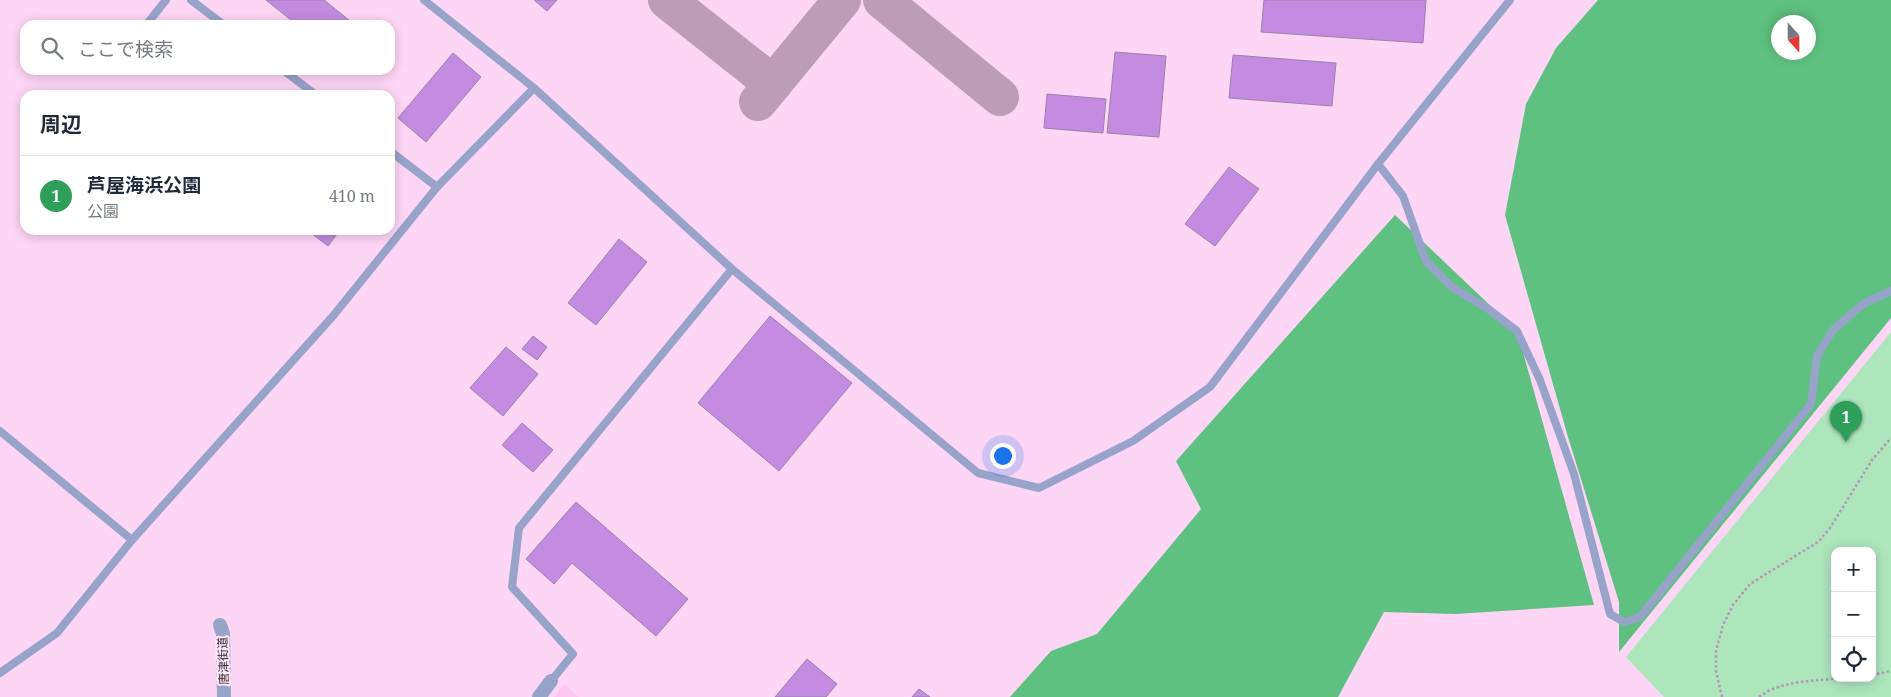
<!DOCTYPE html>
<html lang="ja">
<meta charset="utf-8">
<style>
body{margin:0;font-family:"Noto Serif","Noto Sans JP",serif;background:#f6f6f7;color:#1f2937}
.controls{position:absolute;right:15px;bottom:15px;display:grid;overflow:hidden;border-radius:10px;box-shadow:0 2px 12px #0003}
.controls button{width:45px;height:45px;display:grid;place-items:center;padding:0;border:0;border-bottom:1px solid #e0e1e3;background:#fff;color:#1f2937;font:25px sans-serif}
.compass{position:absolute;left:1771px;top:15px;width:45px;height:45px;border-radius:50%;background:#fff;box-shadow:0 2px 12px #0003;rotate:159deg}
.you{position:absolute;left:1002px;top:455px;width:18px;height:18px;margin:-12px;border:4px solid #fff;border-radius:50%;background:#1a73e8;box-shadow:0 0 0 8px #1a73e833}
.badge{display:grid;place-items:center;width:32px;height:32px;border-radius:50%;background:#257545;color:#fff;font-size:16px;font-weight:700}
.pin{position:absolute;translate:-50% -41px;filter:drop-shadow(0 1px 2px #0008)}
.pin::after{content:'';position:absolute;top:26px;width:18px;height:15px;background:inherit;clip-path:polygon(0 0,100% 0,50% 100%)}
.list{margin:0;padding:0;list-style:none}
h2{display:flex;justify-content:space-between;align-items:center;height:65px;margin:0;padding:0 20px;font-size:21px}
h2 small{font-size:16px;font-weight:400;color:#747a83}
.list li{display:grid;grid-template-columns:32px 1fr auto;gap:15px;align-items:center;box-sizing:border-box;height:80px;padding:0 20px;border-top:1px solid #e0e1e3}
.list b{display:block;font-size:19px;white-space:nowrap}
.list p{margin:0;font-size:16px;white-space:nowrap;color:#747a83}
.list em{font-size:16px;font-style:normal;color:#747a83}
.icon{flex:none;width:28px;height:28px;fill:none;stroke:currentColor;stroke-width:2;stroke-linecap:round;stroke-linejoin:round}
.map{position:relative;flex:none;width:1891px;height:697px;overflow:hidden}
.search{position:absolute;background:#fff;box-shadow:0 2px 12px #0003;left:20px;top:20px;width:375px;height:55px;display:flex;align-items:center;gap:12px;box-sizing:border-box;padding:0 18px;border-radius:15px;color:#747a83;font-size:19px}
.panel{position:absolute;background:#fff;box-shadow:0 2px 12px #0003;left:20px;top:90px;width:375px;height:145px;border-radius:15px}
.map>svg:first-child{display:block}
.built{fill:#fdc6f2}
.green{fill:#ade5bd;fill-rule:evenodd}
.forest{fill:#5ec181;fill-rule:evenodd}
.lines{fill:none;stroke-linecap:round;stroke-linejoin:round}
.taxiway{stroke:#bc9cb6;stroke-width:38}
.building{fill:#c38ce0;stroke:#9d80ad}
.path{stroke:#b595ae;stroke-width:2.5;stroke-dasharray:2.5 2.5;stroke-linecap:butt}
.service{stroke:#98a3ca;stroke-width:8}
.minor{stroke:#98a3ca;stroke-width:14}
.labels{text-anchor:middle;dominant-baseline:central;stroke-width:4;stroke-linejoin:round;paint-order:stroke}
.street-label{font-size:12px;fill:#392635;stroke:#feeafa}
</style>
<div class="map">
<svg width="1891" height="697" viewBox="0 0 1891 697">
<rect width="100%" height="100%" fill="#fdd6f5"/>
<!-- built -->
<polygon class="built" points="564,684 579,697 554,697"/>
<!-- green -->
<path class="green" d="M1891,332V697H1664L1626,657ZM1835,551H1872V678H1835Z"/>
<!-- forest -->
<g class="forest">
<path d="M1598,0H1891V318L1619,652V602L1568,437L1505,215L1526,104L1556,48ZM1778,22H1808V52H1778Z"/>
<polygon points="1395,215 1517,331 1594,605 1455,614 1384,612 1338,697 1010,697 1051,651 1097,634 1201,509 1176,461"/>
</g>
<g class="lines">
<!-- taxiway -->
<g class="taxiway">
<polyline points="667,0 773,84"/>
<polyline points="882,0 1000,97"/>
<polyline points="758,102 842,0"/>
</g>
</g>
<!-- building -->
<g class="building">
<polygon points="266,0 324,0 355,25 297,25"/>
<polygon points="534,0 557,0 547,11"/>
<polygon points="1264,0 1426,0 1423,43 1261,32"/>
<polygon points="1115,52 1166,56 1159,137 1107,133"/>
<polygon points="453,53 481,77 426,142 398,118"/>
<polygon points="1233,55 1336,63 1332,106 1229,98"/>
<polygon points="1047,94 1106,99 1103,133 1044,128"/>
<polygon points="1229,167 1259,189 1215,246 1185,224"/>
<polygon points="307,230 340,230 328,246"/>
<polygon points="619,239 647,262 596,325 568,303"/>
<polygon points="770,316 852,383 779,471 698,403"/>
<polygon points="533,336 547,347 537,360 522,349"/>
<polygon points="506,347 538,374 503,416 470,388"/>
<polygon points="522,423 553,450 533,472 502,445"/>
<polygon points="576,502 688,599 656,636 572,563 554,584 526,559"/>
<polygon points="807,659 837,684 826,697 775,697"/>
<polygon points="919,689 930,697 912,697"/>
</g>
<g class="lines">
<!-- path -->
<g class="path">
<polyline points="1872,675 1891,671"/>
<polyline points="1722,697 1716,671 1716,651 1723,625 1733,605 1750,584 1818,542 1830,528 1872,460 1891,438"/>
<path d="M1759,697C1781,680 1815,681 1843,678"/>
</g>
<!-- service -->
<g class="service">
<polyline points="191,0 224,25"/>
<polyline points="424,0 534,88 732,269 978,473 1039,488 1133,441 1210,387 1378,164 1510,0"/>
<polyline points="146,25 166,0"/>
<polyline points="283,70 316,95"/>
<polyline points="390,151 437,187"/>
<polyline points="1378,164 1403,196 1426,261 1452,287 1487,308 1517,331 1540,380 1574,474 1610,614 1624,622 1640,617 1811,404 1817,356 1833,330 1863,304 1891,291"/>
<polyline points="0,431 132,540"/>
<polyline points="0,673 57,633 132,540 333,316 437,187 534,88"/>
<polyline points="551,681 573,654 512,587 519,528 732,269"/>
</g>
<!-- minor -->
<g class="minor">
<polyline points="220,625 223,634 224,697"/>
<polyline points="539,697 551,681"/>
</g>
</g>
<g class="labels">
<!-- street labels -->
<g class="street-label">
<text transform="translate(223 661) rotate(-92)">唐津街道</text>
</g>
</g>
</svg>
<div class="controls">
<button>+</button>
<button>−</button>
<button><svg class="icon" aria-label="locate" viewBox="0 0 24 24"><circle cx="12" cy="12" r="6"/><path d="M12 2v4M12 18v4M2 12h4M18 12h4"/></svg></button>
</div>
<svg class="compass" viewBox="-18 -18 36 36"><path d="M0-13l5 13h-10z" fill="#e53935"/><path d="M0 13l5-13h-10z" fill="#747a83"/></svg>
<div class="you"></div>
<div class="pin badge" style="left:1846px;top:442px;background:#2e9e5b">1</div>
<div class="search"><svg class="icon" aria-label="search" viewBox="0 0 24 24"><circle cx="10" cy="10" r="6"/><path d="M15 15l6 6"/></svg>ここで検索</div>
<section class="panel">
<h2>周辺<small></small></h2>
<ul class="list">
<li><span class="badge" style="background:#2e9e5b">1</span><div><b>芦屋海浜公園</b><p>公園</p></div><em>410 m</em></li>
</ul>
</section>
</div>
